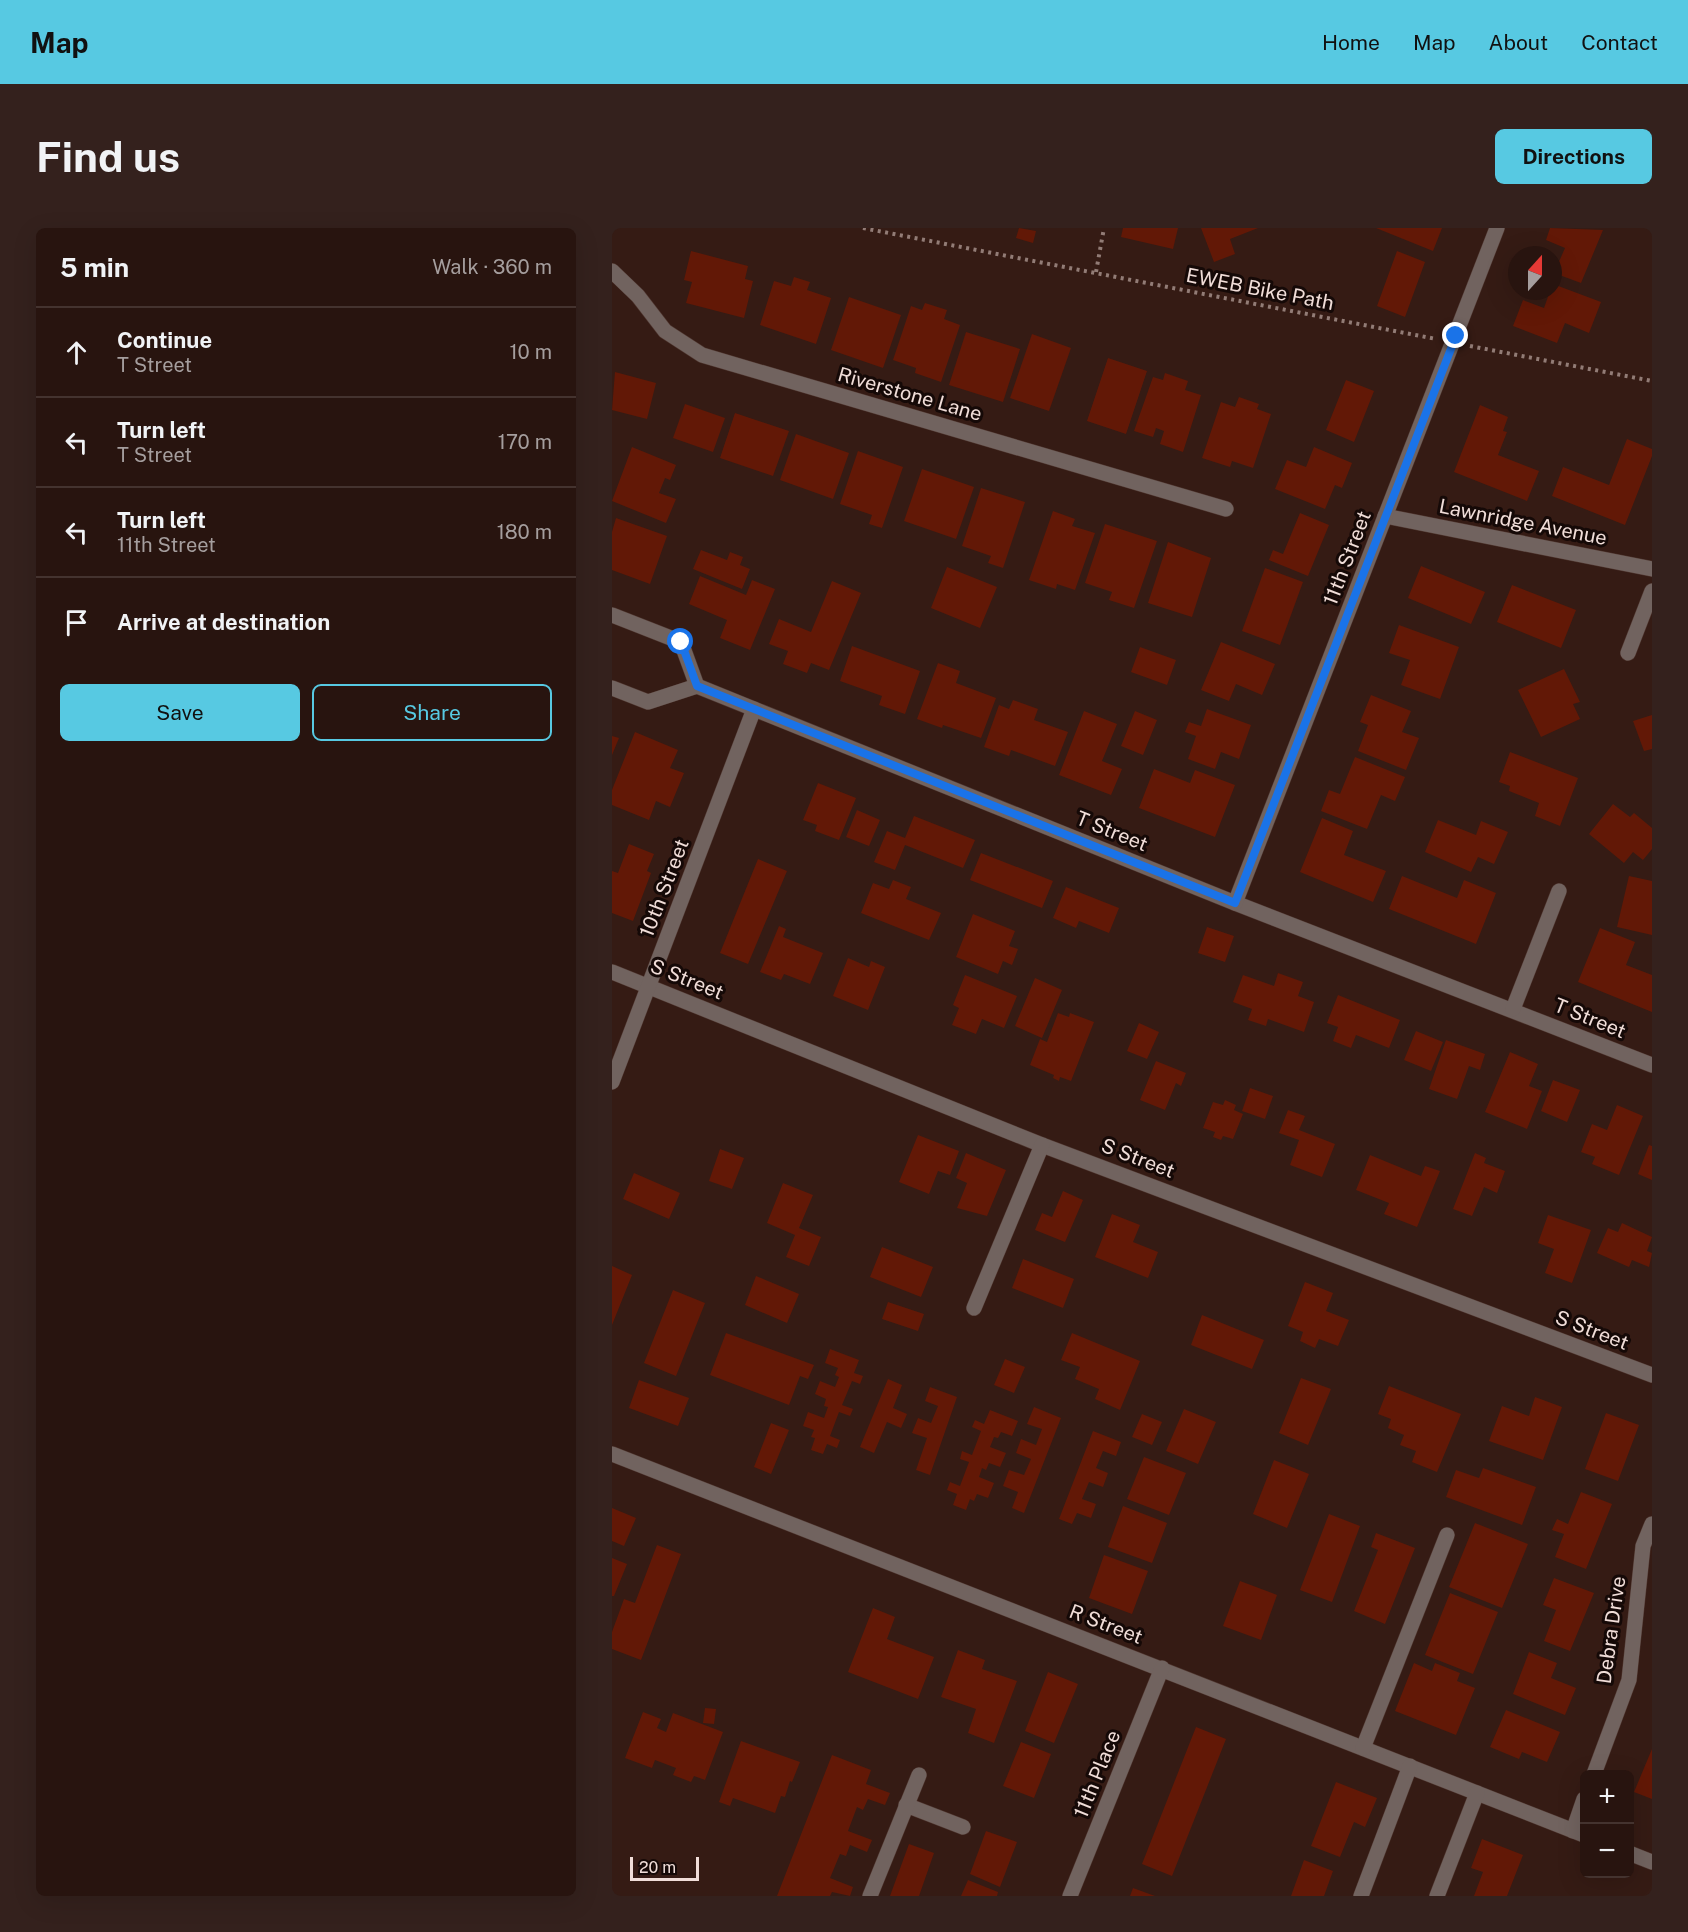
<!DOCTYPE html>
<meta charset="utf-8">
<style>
body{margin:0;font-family:"Public Sans",sans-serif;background:#34211d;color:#f1f3f6}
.controls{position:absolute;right:18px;bottom:18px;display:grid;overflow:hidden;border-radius:9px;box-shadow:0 6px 24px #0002}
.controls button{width:54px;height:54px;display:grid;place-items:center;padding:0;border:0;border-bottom:2px solid #44332f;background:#28140f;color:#f1f3f6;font:30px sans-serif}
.compass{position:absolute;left:896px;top:18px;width:54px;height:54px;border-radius:50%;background:#28140f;box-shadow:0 6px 24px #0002;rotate:21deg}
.scale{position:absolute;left:18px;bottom:15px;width:69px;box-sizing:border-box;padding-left:6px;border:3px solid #f0ddd8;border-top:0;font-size:16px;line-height:21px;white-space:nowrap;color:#f0ddd8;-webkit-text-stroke:4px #150907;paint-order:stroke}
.stop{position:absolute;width:18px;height:18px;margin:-14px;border:4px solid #1a73e8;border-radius:50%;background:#fff}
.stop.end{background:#1a73e8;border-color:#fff;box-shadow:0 2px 6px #0008}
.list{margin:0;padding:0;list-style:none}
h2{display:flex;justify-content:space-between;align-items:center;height:78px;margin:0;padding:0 24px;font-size:26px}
h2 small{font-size:20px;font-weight:400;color:#a59e9e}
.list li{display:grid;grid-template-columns:39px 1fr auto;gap:18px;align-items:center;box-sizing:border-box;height:90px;padding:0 24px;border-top:2px solid #44332f}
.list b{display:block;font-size:22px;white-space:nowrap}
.list p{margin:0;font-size:20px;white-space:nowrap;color:#a59e9e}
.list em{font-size:20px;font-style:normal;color:#a59e9e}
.actions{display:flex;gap:12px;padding:18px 24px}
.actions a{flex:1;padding:14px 0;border:2px solid #57c9e2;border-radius:9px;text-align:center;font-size:21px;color:#57c9e2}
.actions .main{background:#57c9e2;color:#111}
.icon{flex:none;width:33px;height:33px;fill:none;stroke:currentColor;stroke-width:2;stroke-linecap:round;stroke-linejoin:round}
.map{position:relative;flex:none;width:1040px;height:1668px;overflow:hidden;border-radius:9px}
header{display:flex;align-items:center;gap:36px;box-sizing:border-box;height:84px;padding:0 30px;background:#57c9e2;color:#111}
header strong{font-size:28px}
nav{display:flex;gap:33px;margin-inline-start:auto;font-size:21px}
.intro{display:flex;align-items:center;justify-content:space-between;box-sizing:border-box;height:144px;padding:0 36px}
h1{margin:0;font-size:42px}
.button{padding:15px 27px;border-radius:9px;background:#57c9e2;color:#111;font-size:21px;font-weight:700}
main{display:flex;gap:36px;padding:0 36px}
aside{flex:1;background:#28140f;border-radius:9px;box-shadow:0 6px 24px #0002}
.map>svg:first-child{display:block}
.building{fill:#621806}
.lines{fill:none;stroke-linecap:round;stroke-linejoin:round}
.minor-casing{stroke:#4f362f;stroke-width:16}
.path{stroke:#927c76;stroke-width:4;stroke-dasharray:3 4.5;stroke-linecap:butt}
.minor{stroke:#71635f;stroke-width:15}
.route{stroke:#1a73e8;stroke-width:8}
.labels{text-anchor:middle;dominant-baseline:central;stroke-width:6;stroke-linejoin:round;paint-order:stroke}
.street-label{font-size:20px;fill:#f0ddd8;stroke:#150907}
</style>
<header>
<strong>Map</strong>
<nav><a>Home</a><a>Map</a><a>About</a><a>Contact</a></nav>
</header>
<div class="intro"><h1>Find us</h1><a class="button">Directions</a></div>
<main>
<aside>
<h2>5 min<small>Walk · 360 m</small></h2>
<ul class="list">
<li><svg class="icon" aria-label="ahead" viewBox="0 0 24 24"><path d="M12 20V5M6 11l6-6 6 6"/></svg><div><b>Continue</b><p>T Street</p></div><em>10 m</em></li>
<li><svg class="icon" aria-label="left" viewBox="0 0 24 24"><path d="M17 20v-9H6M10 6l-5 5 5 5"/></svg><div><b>Turn left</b><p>T Street</p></div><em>170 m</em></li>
<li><svg class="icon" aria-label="left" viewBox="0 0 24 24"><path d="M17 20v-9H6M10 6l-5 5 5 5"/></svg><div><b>Turn left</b><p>11th Street</p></div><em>180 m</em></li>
<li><svg class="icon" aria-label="arrive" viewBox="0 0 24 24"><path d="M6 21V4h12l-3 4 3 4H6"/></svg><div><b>Arrive at destination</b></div></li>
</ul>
<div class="actions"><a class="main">Save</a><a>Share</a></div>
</aside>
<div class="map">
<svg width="1040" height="1668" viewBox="0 0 1040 1668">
<rect width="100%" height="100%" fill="#351b14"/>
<!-- building -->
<g class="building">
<polygon points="407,0 424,3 421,15 404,10"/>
<polygon points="511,0 566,0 561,21 509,9"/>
<polygon points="589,0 646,0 618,11 623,26 602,34"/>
<polygon points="764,0 830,0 821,23"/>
<polygon points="938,0 991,2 969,55 942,45 953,20 934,12"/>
<polygon points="79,23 136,38 133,51 141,53 132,90 74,75 80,54 72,52"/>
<polygon points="785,23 813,34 793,89 765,78"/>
<polygon points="182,49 198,54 195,62 219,70 204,116 148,97 162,53 179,58"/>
<polygon points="941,56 989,74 977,105 953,95 945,115 901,98 911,72 932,80 938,63 941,63"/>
<polygon points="237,69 289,87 271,140 219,122"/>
<polygon points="313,75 335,82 332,91 348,97 329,154 303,145 304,140 281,132 299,78 310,82"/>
<polygon points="354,104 408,121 391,174 337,157"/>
<polygon points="420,106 459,120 437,183 398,170"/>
<polygon points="496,130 535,143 514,206 475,193"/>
<polygon points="3,144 44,155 35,191 0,182"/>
<polygon points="553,145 576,153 573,162 589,167 571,224 548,216 552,203 544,200 541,209 522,203 541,149 551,152"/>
<polygon points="734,152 762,163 742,214 714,202"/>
<polygon points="627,169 647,176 645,181 659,186 641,240 620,233 618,239 590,230 609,174 623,179"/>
<polygon points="73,176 113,190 101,224 61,210"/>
<polygon points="868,177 896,189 891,203 895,204 886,227 927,243 915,273 842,244"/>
<polygon points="123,185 177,203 161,248 108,230"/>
<polygon points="184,206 237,225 221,271 168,252"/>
<polygon points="1015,211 1040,221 1040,228 1013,297 940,268 951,239 997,257"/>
<polygon points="20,219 64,237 58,252 53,250 47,265 64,271 54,295 0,273"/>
<polygon points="702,219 740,235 730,260 723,257 713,281 663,261 675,232 694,239"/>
<polygon points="246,223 291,239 270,300 257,296 260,287 228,276"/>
<polygon points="310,241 362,259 344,311 292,293"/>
<polygon points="369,260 413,274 391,340 376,335 379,328 350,318"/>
<polygon points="441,283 463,291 460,298 483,305 463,362 445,356 444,361 417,352"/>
<polygon points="688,285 717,297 696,348 657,332 661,322 671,326"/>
<polygon points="4,290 55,308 38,356 0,342 0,304"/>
<polygon points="493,296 545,313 522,380 497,372 500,364 473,355"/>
<polygon points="556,314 599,330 580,389 536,375"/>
<polygon points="89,322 115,332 118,324 131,329 128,337 138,341 130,361 81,341"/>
<polygon points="809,338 873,364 859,396 796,370"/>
<polygon points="335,339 385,359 368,400 319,380"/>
<polygon points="653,340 691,354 668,417 630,403"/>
<polygon points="88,348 134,367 140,352 163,361 138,422 108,410 115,392 77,376"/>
<polygon points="220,353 249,365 217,442 199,435 195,445 171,436 176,423 157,416 167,391 199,404"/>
<polygon points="900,357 964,382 949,420 885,394"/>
<polygon points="787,397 847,419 828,471 789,457 798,432 777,425"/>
<polygon points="609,414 663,436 650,467 624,456 617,473 589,462"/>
<polygon points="240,418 308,443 293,486 267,477 270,468 228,453"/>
<polygon points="528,419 564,432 555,457 519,444"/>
<polygon points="326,435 348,443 344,455 384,470 369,510 331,497 330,500 305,491"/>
<polygon points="952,441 968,474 961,476 968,491 929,509 906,462"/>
<polygon points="759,467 799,483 790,504 807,510 794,542 746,523 756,497 748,494"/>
<polygon points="401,472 426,481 422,492 456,504 443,538 399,522 397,528 372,519 387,477 397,481"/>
<polygon points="595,481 639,497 627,531 609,524 603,541 576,531 584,508 573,504 577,494 589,498"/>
<polygon points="472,483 505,496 490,533 510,541 499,567 447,547"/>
<polygon points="523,483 545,492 531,527 509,518"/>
<polygon points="1040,487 1040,521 1032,523 1021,493"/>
<polygon points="23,504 66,522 58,540 72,545 58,579 44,573 37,592 0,577 0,562"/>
<polygon points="0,508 7,510 0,527"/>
<polygon points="898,524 966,550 948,598 923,588 927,575 897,563 898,558 887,554"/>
<polygon points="743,529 793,549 783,573 769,567 755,601 709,583 717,562 728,566"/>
<polygon points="542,541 578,555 583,542 623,557 603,609 527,580"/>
<polygon points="206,555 244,570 227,612 203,603 205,597 191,592"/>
<polygon points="1001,576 1018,589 1022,585 1040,600 1040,621 1031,632 1021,624 1012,635 977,606"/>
<polygon points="245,582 268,592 257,618 234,609"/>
<polygon points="302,588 363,612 351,640 293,617 283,642 262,634 275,603 293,610"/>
<polygon points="710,590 741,603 732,627 774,643 761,674 688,644"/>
<polygon points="826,592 864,607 869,593 896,604 882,636 866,629 859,644 813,624"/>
<polygon points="17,616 42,626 35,643 39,645 21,693 0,685 0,643 6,645"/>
<polygon points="369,625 441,653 430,680 358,652"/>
<polygon points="146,631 175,643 136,736 108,725"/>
<polygon points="790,648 845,670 852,652 884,665 864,716 777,681"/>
<polygon points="1017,648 1040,653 1040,707 1005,699"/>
<polygon points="281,652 299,659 294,671 329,685 317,712 249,685 261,655 277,661"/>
<polygon points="454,659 507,680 497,705 467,693 464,700 441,690"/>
<polygon points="361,686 403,703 397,718 406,721 400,737 391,733 386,746 344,729"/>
<polygon points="167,698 174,701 171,709 211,725 198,756 172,746 169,752 148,744"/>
<polygon points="595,699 622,708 613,734 586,725"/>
<polygon points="988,700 1023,714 1014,737 1040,747 1040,784 966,754"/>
<polygon points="236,730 257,739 259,733 273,739 256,782 221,768"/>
<polygon points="666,745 691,754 686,768 702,774 692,804 656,791 654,798 636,792 640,781 621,774 631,747 662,758"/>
<polygon points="353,747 405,768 392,800 370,791 364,806 340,797 347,780 341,777"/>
<polygon points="423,750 450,762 430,810 403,798"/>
<polygon points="726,767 788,792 777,820 744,807 739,820 721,813 726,799 715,795"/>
<polygon points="446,785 457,789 458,785 482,794 459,853 448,849 447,853 441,850 442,847 418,837 428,811 435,814"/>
<polygon points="527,795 547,804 535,831 515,823"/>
<polygon points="804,803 831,814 819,843 792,832"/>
<polygon points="834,812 873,826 868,842 857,838 845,871 817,861"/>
<polygon points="898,824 926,836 917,858 930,863 915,901 873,884"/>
<polygon points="544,833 574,845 569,858 564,855 553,882 528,872"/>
<polygon points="941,852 968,862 955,894 929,883"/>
<polygon points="638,860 661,868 653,891 630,883"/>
<polygon points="613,872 624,877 622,882 631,886 621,911 611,908 609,912 601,909 603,904 591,900 601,874 611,877"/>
<polygon points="1005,877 1031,888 1007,947 980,936 983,929 969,924 980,896 995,902"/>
<polygon points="676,882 693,888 687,902 723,916 710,949 678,937 687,912 667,905"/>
<polygon points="306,907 347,923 338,947 326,943 317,966 287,954"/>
<polygon points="1037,917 1040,918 1040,952 1026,946"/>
<polygon points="108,921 132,930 120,961 97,953"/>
<polygon points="354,925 394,942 375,988 345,980 355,955 344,950"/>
<polygon points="863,925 874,930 872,935 893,943 885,965 872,959 860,988 841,981"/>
<polygon points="758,927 809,948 813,938 828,943 805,999 772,986 777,975 744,962"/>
<polygon points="22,945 68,965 57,991 11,971"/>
<polygon points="171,955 201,967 187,1000 209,1009 197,1038 174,1029 183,1007 155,995"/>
<polygon points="451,963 471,972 453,1014 423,1002 430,985 440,989"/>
<polygon points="500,986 528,997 521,1014 546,1024 536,1050 483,1029"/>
<polygon points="936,987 979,1002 960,1055 933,1045 942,1021 926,1015"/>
<polygon points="1010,995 1040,1009 1035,1023 1040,1025 1037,1039 1020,1032 1017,1039 985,1025 996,1000 1006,1004"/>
<polygon points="270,1019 321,1039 309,1069 258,1049"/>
<polygon points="411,1031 462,1051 451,1080 400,1060"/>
<polygon points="0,1038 20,1047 0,1097"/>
<polygon points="144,1048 187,1066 175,1095 133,1077"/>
<polygon points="693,1054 721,1065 714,1083 737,1092 726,1118 707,1111 703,1120 688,1113 691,1104 676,1098"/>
<polygon points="61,1062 93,1075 64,1148 32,1135"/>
<polygon points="276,1074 312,1086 306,1103 270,1091"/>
<polygon points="590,1087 652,1112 640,1141 579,1117"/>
<polygon points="114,1105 202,1137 196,1151 188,1148 177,1177 98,1147"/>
<polygon points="460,1105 528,1133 508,1182 483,1171 487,1161 463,1151 468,1139 449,1132"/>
<polygon points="218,1121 247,1132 242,1145 251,1148 248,1156 240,1153 230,1177 241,1181 238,1188 227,1184 218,1208 228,1212 225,1220 215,1216 211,1226 199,1222 203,1210 199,1209 202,1202 191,1198 196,1184 212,1190 216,1179 212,1178 214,1171 203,1166 208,1153 223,1159 227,1149 223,1147 226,1140 213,1135"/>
<polygon points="393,1131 413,1139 402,1165 382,1157"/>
<polygon points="689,1150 719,1161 696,1217 667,1205"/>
<polygon points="276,1151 290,1157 281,1180 295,1186 289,1200 275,1194 262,1225 248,1219"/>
<polygon points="27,1152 77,1170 66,1198 17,1180"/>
<polygon points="777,1158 849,1186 825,1244 800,1234 804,1223 788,1217 792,1207 776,1200 779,1191 766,1186"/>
<polygon points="318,1159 345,1169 318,1247 304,1242 315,1210 300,1205 306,1190 319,1195 326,1178 313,1173"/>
<polygon points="923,1169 950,1179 931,1232 877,1213 890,1178 917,1188"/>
<polygon points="422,1179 449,1190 412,1285 400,1280 406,1264 391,1258 397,1242 412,1247 419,1231 404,1225 409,1211 424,1217 430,1201 415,1196"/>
<polygon points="572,1181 604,1194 586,1236 554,1223"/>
<polygon points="378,1182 406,1193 400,1208 389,1204 386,1210 382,1209 378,1219 394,1225 388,1239 377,1235 374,1242 370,1240 367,1249 382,1255 376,1270 365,1266 362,1273 358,1271 354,1282 341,1277 345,1266 335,1262 338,1254 348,1258 357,1234 348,1231 350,1223 360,1227 369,1203 360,1199 363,1192 372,1196"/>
<polygon points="994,1185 1027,1197 1006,1253 973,1241"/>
<polygon points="530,1186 550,1194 540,1217 520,1209"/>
<polygon points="159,1195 177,1202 159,1246 142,1239"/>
<polygon points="481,1203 509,1214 504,1228 491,1223 484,1240 496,1245 491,1259 477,1254 470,1271 484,1276 479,1290 465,1285 460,1296 447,1291"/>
<polygon points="532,1229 574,1245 557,1287 515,1271"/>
<polygon points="662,1232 697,1246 675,1300 641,1286"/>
<polygon points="871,1240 924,1259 910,1297 834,1269 844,1242 867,1250"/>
<polygon points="969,1264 1000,1276 974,1341 943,1329 952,1306 940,1302 945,1291 956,1296"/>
<polygon points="511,1278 555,1295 540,1335 496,1319"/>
<polygon points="0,1280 24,1290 12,1318 0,1313"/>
<polygon points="717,1286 748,1298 720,1374 688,1362"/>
<polygon points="863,1295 916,1316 890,1380 837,1359"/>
<polygon points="764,1305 803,1320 773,1396 742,1383 766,1322 759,1319"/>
<polygon points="45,1317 69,1326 29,1432 0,1421 0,1404 12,1371 23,1375"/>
<polygon points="492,1327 536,1343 520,1386 477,1370"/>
<polygon points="0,1330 15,1336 2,1368 0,1368"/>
<polygon points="942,1350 982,1365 958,1423 932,1413 944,1382 931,1377"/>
<polygon points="628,1353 665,1367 649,1412 611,1398"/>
<polygon points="838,1365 886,1384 861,1446 813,1427"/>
<polygon points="261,1380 283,1389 275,1411 322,1429 306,1471 236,1444"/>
<polygon points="346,1422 373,1432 370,1441 405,1453 382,1515 356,1505 364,1481 329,1469"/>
<polygon points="917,1424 945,1435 939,1450 964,1460 953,1487 901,1466"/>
<polygon points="802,1435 820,1443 823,1435 848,1445 845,1453 863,1460 844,1507 783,1483"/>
<polygon points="436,1444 466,1456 442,1515 413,1503"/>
<polygon points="93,1480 104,1481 102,1496 91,1495"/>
<polygon points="894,1482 948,1504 935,1534 910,1524 907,1531 878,1519"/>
<polygon points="31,1484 49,1491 45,1500 54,1504 61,1485 111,1504 93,1552 82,1548 79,1554 61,1547 64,1540 43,1532 40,1540 13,1530"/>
<polygon points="584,1499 614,1511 560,1648 530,1636"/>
<polygon points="129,1513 188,1534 180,1554 178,1553 173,1569 169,1568 163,1585 121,1570 118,1578 107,1574"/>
<polygon points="409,1514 439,1526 422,1570 391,1558"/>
<polygon points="1040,1521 1040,1571 1022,1564"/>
<polygon points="220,1527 259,1542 254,1556 278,1565 273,1577 256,1571 251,1582 245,1579 236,1603 260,1612 255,1624 238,1617 234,1628 228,1626 218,1650 241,1659 238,1668 220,1664 218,1668 165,1668"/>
<polygon points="724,1554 765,1570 753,1599 742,1594 728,1629 699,1618"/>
<polygon points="374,1603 405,1614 388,1659 358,1646"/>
<polygon points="870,1611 911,1627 895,1668 862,1668 871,1644 859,1640"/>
<polygon points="297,1616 322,1625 307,1668 278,1668"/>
<polygon points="692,1632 721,1643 712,1668 679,1668"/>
<polygon points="356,1652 386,1664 385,1668 349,1668"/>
<polygon points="521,1660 543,1668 518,1668"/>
</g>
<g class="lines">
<!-- minor casing -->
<g class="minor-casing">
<g id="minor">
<polyline points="0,43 26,68 53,103 90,127 614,281"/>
<polyline points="773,288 1040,341"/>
<polyline points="0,387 69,414 85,458"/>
<polyline points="1016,425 1040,363"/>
<polyline points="0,460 36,474 85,458 623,675 1040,837"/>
<polyline points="623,675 885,0"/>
<polyline points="0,744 430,917 1040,1147"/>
<polyline points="901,781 947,663"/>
<polyline points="0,854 142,481"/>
<polyline points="362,1080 430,917"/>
<polyline points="0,1226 972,1607"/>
<polyline points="751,1520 835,1307"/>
<polyline points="982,1546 1017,1452 1031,1318 1040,1296"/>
<polyline points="294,1577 351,1599"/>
<polyline points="961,1603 972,1571"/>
<polyline points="1017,1625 1040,1634"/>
<polyline points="258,1668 307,1547"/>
<polyline points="458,1668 550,1440"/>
<polyline points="749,1668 798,1538"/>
<polyline points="825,1668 865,1565"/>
</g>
</g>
<!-- path -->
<g class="path">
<polyline points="251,0 824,111"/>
<polyline points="484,44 492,0"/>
<polyline points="858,118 1040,153"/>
</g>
<!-- minor -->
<use href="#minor" class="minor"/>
</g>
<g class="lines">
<!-- route -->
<polyline class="route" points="69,414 85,458 623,675 844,108"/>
</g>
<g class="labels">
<!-- street labels -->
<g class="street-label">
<text transform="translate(648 61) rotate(11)">EWEB Bike Path</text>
<text transform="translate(298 166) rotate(16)">Riverstone Lane</text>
<text transform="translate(911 294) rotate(11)">Lawnridge Avenue</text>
<text transform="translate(735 330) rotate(-69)">11th Street</text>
<text transform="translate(500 603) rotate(22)">T Street</text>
<text transform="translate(52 660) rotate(-69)">10th Street</text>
<text transform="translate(75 751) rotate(22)">S Street</text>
<text transform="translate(978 790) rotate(22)">T Street</text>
<text transform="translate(526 930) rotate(21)">S Street</text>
<text transform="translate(980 1102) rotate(21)">S Street</text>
<text transform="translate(494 1396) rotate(21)">R Street</text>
<text transform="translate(999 1402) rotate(-82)">Debra Drive</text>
<text transform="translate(485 1546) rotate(-68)">11th Place</text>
</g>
</g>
</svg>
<div class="controls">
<button>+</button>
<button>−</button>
</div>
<svg class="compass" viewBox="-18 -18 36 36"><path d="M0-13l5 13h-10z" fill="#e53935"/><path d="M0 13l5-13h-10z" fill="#a59e9e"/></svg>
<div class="scale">20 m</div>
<div class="stop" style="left:69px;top:414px"></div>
<div class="stop end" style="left:844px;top:108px"></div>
</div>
</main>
